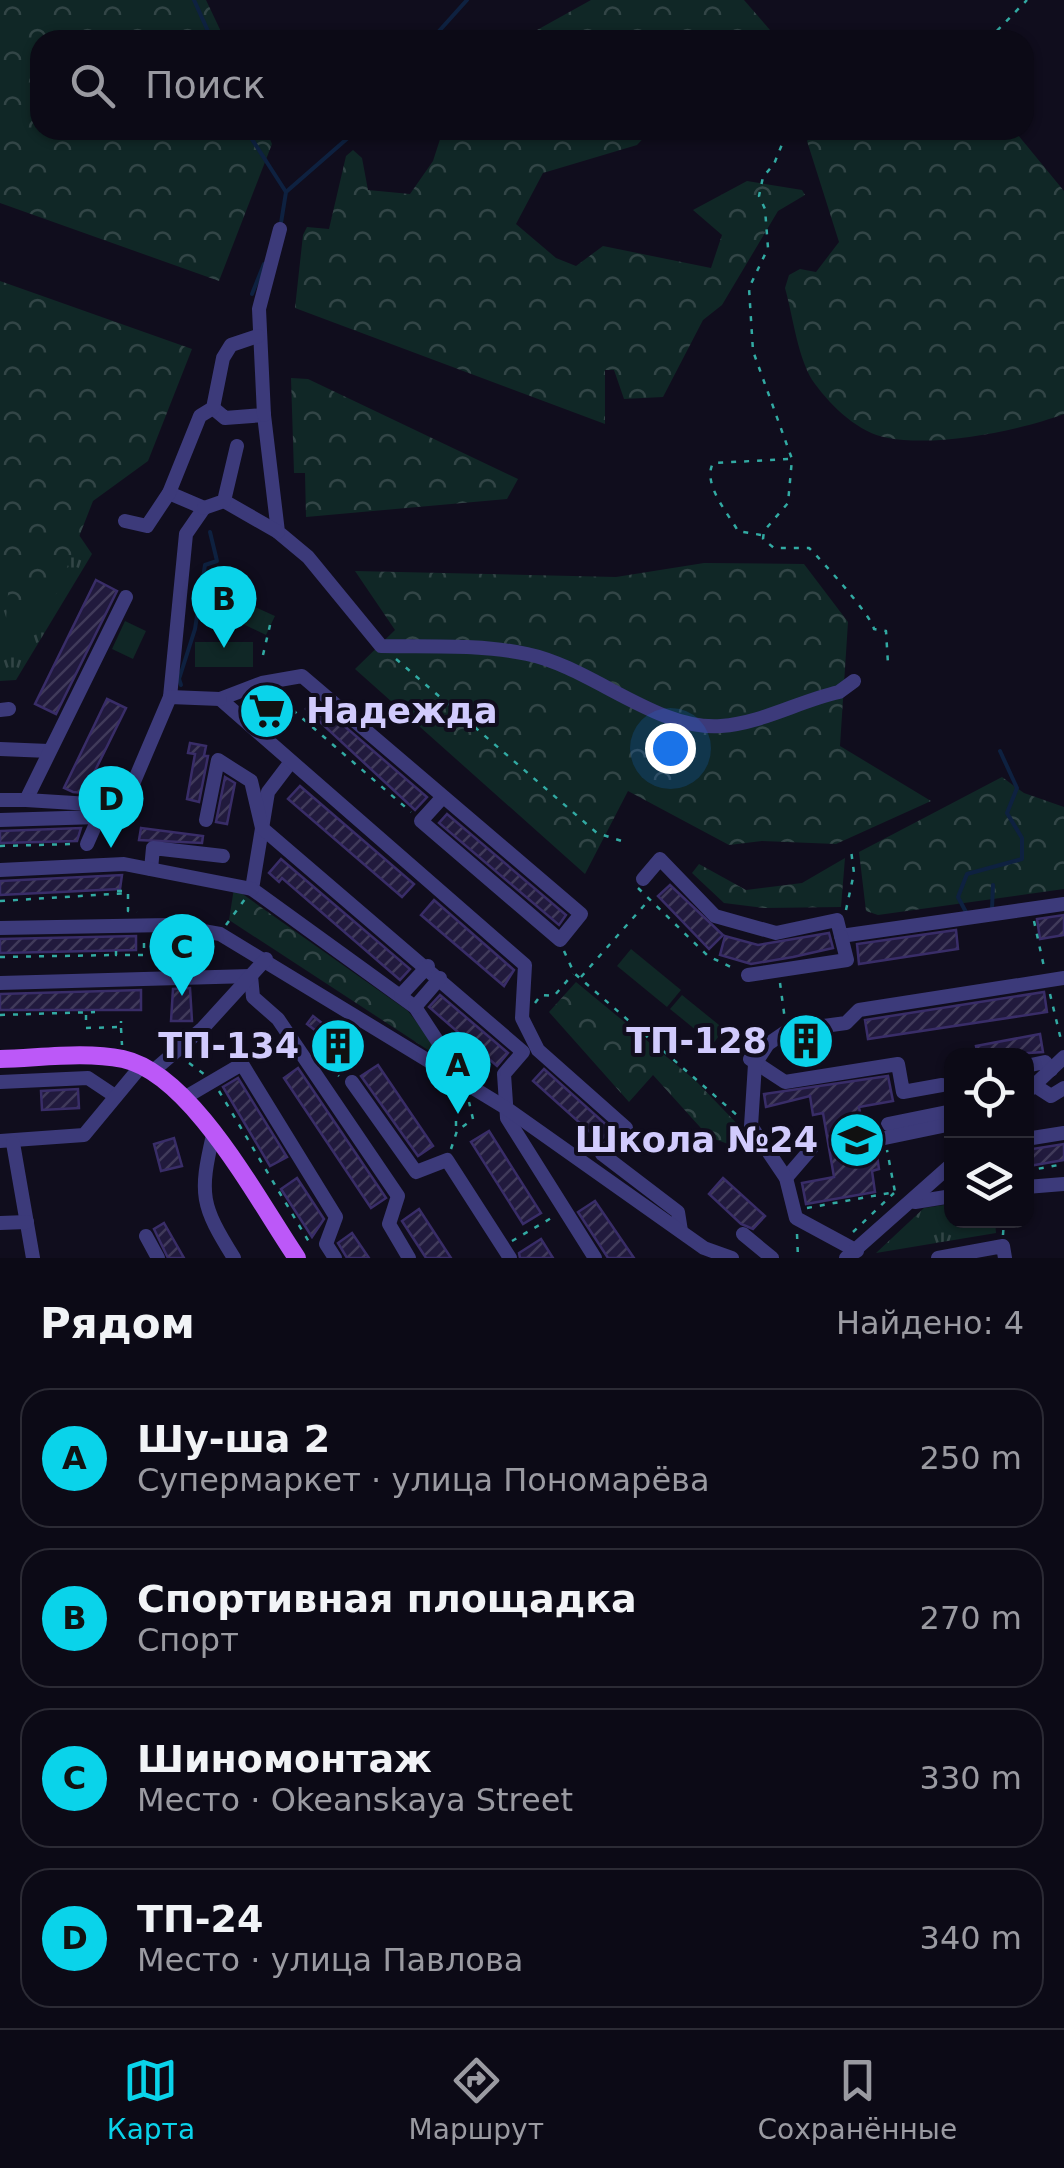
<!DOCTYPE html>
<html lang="ru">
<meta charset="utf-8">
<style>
body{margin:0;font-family:"DejaVu Sans",sans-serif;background:#15131f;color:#f1f3f6}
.controls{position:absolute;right:30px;bottom:30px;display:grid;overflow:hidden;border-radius:20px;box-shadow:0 2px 8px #0004}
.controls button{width:90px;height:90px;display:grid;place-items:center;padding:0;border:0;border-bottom:2px solid #2c2b35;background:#0c0a16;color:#f1f3f6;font:50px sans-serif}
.you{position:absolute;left:670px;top:748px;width:35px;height:35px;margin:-25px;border:8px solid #fff;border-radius:50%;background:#1a73e8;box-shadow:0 0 0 15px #1a73e833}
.badge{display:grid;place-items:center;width:65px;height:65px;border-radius:50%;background:#0ad3ea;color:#111;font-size:32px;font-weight:700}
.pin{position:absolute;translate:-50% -82px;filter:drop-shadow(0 2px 5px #0008)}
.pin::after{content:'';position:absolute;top:52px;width:35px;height:30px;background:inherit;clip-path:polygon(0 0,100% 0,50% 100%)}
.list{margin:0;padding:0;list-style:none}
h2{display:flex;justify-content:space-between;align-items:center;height:130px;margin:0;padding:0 40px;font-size:42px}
h2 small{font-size:32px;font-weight:400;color:#9a9aa1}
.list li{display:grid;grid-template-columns:65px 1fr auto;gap:30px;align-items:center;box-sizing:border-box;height:140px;margin:0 20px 20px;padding:0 20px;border:2px solid #2c2b35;border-radius:30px}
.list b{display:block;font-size:38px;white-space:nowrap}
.list p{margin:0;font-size:32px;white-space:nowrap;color:#9a9aa1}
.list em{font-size:32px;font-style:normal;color:#9a9aa1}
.icon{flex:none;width:55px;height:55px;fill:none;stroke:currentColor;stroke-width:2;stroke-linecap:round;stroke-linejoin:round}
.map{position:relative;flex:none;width:1064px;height:1258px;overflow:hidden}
.search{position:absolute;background:#0c0a16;box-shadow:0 2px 8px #0004;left:30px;right:30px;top:30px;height:110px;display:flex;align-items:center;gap:25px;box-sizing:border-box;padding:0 35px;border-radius:30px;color:#9a9aa1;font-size:38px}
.sheet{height:770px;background:#0c0a16}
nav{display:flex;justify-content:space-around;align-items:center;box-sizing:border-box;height:140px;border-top:2px solid #2c2b35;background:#0c0a16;font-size:28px;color:#9a9aa1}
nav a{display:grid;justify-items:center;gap:5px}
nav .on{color:#0ad3ea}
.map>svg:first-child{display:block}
.grass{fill:url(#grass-tufts)}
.forest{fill:url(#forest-crowns)}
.park{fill:#102726}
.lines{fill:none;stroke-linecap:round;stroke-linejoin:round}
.stream{stroke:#0e2140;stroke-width:4}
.building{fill:url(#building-hatch);stroke:#392d68;stroke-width:2.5}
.path{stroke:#32aaa3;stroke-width:2.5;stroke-dasharray:5 8;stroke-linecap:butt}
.minor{stroke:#3c3a7a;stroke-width:14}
.major{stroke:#bc58f8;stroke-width:18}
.labels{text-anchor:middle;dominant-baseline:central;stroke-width:8;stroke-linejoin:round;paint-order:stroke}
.poi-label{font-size:35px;font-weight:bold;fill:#d1cbfd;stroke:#100d1d;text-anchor:end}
</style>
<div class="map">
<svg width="1064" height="1258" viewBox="0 0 1064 1258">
<defs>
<pattern id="grass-tufts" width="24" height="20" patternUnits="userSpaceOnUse" patternTransform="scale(2.5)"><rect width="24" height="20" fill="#102726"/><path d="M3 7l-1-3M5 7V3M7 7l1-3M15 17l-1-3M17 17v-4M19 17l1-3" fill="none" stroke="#324546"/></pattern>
<pattern id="forest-crowns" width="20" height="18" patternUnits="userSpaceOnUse" patternTransform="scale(2.5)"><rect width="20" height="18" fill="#102726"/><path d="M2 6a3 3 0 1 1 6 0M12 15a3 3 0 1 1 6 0" fill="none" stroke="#324546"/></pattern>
<pattern id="building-hatch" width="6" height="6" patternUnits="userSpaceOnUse" patternTransform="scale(2.5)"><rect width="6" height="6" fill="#211a3d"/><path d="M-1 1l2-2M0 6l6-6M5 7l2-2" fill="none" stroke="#403a5a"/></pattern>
</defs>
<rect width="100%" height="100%" fill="#100d1d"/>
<!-- grass -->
<g class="grass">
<polygon points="79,535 92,554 16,680 0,681 0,549"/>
<polygon points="951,1204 952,1220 995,1221 996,1233 876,1253 924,1208"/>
</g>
<!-- forest -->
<g class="forest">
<polygon points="0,0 206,0 225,40 40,40 40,130 266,130 272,144 219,281 0,203"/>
<polygon points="591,0 744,0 770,30 771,40 519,40"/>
<polygon points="443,130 651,130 637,145 543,173 516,224 556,258 576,266 603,246 711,268 722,235 693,210 747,181 802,190 805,195 778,211 722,305 703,320 663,397 624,399 614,370 605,370 605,424 295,308 303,235 307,227 329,229 346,156 353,150 362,158 368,190 410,194 433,161"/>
<path d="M815,130H1010L1018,135L1064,191V414C1018,431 938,447 888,438C859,433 832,407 815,384C798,361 793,316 785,288L789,275L800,269L816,272L839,242L807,141Z"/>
<polygon points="0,281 192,349 148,461 93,501 57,593 5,632 9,581 0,563"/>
<polygon points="291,378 308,379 518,479 507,499 306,517 305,473 294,473"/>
<polygon points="704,563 804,564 848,622 840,746 931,801 836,844 762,841 729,845 628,791 585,874 355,669 395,630 355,571 616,577"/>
<polygon points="1002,777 1024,793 1064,807 1064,889 878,915 866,911 859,852"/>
<polygon points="845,858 841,907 764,908 724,903 692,873 699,864 746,890 802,883"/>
<polygon points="234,888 408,1011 448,1063 229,920"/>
<polygon points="576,982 696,1081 744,1131 739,1148 709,1137 653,1075 629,1102 549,1012"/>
</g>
<!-- park -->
<g class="park">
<polygon points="235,598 275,616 266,635 226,616"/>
<polygon points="125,621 146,631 133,659 112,649"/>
<rect x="195" y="642" width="58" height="25"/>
<polygon points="631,949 681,990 667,1007 617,966"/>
<polygon points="682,995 724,1029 713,1044 670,1009"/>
</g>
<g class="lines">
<!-- stream -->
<g class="stream">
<polyline points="194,0 212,40"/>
<polyline points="431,40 467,0"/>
<polyline points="246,130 286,192 281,223"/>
<polyline points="286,192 357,130"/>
<polyline points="252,294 264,264"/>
<polyline points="181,685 179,679 195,629 205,565 217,561 210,532"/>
<polyline points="992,909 993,885"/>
<polyline points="967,914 958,897 967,874 1022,859 1022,838 1007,813 1017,788 1000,751"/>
</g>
</g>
<!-- building -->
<g class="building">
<polygon points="96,580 117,591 56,714 35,704"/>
<polygon points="107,699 126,708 84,793 73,792 64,788"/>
<polygon points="314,700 427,797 415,810 306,709"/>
<polygon points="190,743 206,746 204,756 208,756 199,802 187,799 195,754 188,753"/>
<polygon points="225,777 235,783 227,824 216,822"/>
<polygon points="300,786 414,884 402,897 288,799"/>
<polygon points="447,814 566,915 559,925 439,823"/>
<polygon points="81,828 77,841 0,843 0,831"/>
<polygon points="141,828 203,836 202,843 139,840"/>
<polygon points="281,859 410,969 400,980 282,878 279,882 269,873"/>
<polygon points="122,875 120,889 0,895 0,881"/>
<polygon points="670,885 723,935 709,949 658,896"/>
<polygon points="434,900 514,970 504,986 421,915"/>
<polygon points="1064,915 1064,935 1040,939 1037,919"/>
<polygon points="956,930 958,949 859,964 857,944"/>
<polygon points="829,933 833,948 793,957 751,964 720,955 725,936 758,945"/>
<polygon points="136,936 136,950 0,953 0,939"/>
<polygon points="190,988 192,1021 171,1021 173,989"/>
<polygon points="141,990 141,1010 0,1010 0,994"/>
<polygon points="1044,992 1047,1012 868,1039 865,1020"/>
<polygon points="440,995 508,1053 497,1066 429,1007"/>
<polygon points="313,1016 346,1042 336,1055 329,1049 333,1044 307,1024"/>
<polygon points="1040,1034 1043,1052 978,1056 976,1046"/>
<polygon points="378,1065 433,1146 418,1156 361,1076"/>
<polygon points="298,1068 386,1198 371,1208 284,1078"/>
<polygon points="544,1069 611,1129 600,1141 533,1081"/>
<polygon points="888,1076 893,1101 859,1107 863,1129 879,1128 870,1140 876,1149 879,1169 872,1171 875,1192 806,1204 802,1183 834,1177 823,1113 813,1115 810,1096 766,1107 764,1094"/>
<polygon points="238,1078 287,1157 270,1166 223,1087"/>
<polygon points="78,1089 79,1108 42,1110 41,1091"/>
<polygon points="489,1131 541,1213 523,1224 471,1142"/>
<polygon points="174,1138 182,1166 161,1171 154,1144"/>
<polygon points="1064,1144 1064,1160 1029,1166 1026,1150"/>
<polygon points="297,1178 324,1219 312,1237 281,1189"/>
<polygon points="723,1178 765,1216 753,1229 741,1224 709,1194"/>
<polygon points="595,1201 634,1258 608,1258 578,1212"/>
<polygon points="419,1209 451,1258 426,1258 402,1221"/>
<polygon points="164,1223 184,1258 168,1258 154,1229"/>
<polygon points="352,1233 369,1258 347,1258 338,1243"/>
<polygon points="541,1239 553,1258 520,1258 519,1253"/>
</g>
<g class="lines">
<!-- path -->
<g class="path">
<polyline points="988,40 1027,0"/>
<path d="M800,130L785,137L774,164L763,177L759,196L765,209L768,248L749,288L753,351L792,459L788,503L764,531L763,539L774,548H809C823,562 871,615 874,629L886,631L888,664"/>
<path d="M761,535L738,531C728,513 702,484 713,463L790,459"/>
<polyline points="263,655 270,625"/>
<polyline points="396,659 597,833 628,843"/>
<polyline points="273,693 411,812"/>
<polyline points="0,846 73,844"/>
<polyline points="638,888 708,956 737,970"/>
<polyline points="117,891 128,891"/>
<polyline points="128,894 128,911 137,912"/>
<polyline points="0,901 128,893"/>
<polyline points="846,910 854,873 851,850"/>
<polyline points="1034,921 1044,967"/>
<polyline points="226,925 245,899"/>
<polyline points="116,951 116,955 144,955 144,937"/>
<polyline points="564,951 574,973 738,1116"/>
<polyline points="0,957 116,955"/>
<polyline points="581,977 648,901"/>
<polyline points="780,983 785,1020"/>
<polyline points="1050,994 1062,1044"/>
<polyline points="535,1003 541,995 554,996 573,974"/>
<polyline points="0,1015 95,1012"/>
<polyline points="86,1015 86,1028 121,1027 121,1021"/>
<polyline points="121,1028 122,1045"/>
<polyline points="320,1057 339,1076"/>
<polyline points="189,1063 204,1074"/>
<polyline points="219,1091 309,1242 315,1243"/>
<polyline points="456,1121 456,1130"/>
<polyline points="451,1149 457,1131 473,1119 469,1102"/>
<polyline points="1026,1171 1064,1164"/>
<polyline points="807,1208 895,1192 887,1150"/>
<polyline points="853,1232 894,1193"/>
<polyline points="797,1234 798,1258"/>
<polyline points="1003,1235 1004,1220"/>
<polyline points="512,1241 553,1217"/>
</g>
<!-- minor -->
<g class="minor">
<path d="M213,408L225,418L264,415L278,532L308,557L381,646C429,647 480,644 527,654C591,667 657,731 721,726C762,723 799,701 839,692L854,681"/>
<polyline points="264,415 259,309 280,229"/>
<polyline points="169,493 204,508 186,534 170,697"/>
<polyline points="224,501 278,532"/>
<polyline points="204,508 224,501 237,446"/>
<polyline points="125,521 147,526 169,493 200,416 213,408 223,358 231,345 258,336"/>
<polyline points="0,710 9,709"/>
<polyline points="0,749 49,751"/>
<polyline points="290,763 268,792 252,889 415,1007 463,1080"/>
<polyline points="441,799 421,821 560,940 581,914 302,676 262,683 220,699 525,965 522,1018 538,1050 626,1128 602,1154 678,1212 681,1231"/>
<polyline points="0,800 26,800 126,597"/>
<polyline points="26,800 106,805 130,791 170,697 220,699"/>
<polyline points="0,820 99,817 106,805"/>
<polyline points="206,820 218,760 251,781 262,828 523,1052 504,1074 507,1118 595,1258"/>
<polyline points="87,844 99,817"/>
<polyline points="151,869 153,848 223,856"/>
<polyline points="0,870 124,864 252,889"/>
<polyline points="643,879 660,859 715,916 776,933 837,920 841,936 1064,904"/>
<polyline points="0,928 169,925 220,934 506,1108 704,1248 732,1258"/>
<polyline points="748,975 847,960 841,936"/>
<polyline points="0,983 251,976 253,997 278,1019 398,1196 389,1224 409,1258"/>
<polyline points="401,995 428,966"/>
<polyline points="415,1007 440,978"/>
<polyline points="750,1059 785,1082 898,1064 903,1092 942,1085"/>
<polyline points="1026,1066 1045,1062 1051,1070"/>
<polyline points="153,1071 203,1028 266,959"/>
<polyline points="0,1082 88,1078 115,1096"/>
<polyline points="352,1082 416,1172 447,1160 510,1258"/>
<polyline points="1034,1085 1051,1096 1064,1088"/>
<polyline points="1026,1093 1064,1057"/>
<polyline points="184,1098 242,1064 336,1217 326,1244 335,1258"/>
<polyline points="888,1124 952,1111"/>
<path d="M213,1135C199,1195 201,1205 234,1258"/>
<polyline points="880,1139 952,1124"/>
<polyline points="1026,1139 1064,1133"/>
<polyline points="0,1141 84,1135 142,1065"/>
<polyline points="13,1143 33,1258"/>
<polyline points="786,1178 811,1149"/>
<polyline points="1026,1187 1064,1184"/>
<polyline points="915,1202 952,1196"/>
<polyline points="0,1223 27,1222"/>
<polyline points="743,1234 772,1258"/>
<polyline points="146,1236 158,1258"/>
<polyline points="857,1251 796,1218 786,1178 751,1126 755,1064 768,1044 787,1031 846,1023 859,1010 1064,978"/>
<polyline points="846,1258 952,1164"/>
<polyline points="938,1258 1003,1246 1005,1258"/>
</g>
<!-- major -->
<path class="major" d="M0,1059C40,1058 84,1051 123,1059C192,1074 258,1201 297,1258"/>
</g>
<!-- icons -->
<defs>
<g id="supermarket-disc" transform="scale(2.875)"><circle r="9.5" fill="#0ad3ea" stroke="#100d1d"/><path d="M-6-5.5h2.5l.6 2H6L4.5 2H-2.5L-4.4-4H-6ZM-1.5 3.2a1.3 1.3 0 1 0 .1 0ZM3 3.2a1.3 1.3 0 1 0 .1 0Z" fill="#111"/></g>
<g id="building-disc" transform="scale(2.875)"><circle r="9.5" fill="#0ad3ea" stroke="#100d1d"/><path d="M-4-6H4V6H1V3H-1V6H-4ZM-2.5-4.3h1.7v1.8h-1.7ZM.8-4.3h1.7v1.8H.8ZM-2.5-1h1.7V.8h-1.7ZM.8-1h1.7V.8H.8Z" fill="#111"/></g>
<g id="school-disc" transform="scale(2.875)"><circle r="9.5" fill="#0ad3ea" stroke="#100d1d"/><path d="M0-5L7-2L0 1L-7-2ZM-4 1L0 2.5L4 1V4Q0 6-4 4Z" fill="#111"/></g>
</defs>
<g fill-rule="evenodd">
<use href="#supermarket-disc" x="267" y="711"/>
<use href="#building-disc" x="806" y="1041"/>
<use href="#building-disc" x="338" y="1046"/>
<use href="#school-disc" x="857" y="1140"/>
</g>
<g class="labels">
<!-- poi labels -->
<g class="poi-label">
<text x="306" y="711" text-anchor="start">Надежда</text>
<text x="767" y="1041">ТП-128</text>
<text x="299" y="1046">ТП-134</text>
<text x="818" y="1140">Школа №24</text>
</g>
</g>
</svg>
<div class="controls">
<button><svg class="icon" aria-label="locate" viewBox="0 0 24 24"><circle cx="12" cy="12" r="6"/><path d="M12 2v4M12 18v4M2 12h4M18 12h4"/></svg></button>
<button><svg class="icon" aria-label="layers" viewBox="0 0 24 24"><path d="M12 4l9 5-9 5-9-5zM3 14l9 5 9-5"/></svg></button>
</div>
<div class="you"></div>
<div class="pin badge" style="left:458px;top:1114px">A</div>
<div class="pin badge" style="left:224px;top:648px">B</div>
<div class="pin badge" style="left:182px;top:996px">C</div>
<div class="pin badge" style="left:111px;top:848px">D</div>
<div class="search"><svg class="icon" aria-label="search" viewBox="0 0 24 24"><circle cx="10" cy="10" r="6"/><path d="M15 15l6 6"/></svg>Поиск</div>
</div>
<section class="sheet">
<h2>Рядом<small>Найдено: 4</small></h2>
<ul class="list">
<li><span class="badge">A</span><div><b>Шу-ша 2</b><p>Супермаркет · улица Пономарёва</p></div><em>250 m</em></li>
<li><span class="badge">B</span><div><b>Спортивная площадка</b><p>Спорт</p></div><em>270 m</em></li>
<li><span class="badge">C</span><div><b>Шиномонтаж</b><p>Место · Okeanskaya Street</p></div><em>330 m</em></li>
<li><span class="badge">D</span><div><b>ТП-24</b><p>Место · улица Павлова</p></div><em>340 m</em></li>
</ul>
</section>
<nav>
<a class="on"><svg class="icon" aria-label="map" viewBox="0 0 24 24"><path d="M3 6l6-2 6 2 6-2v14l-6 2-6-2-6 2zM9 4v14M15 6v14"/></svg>Карта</a>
<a><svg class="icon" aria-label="directions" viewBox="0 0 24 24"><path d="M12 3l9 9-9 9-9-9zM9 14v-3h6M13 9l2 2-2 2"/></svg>Маршрут</a>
<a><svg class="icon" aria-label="saved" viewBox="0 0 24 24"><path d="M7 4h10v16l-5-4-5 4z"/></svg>Сохранённые</a>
</nav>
